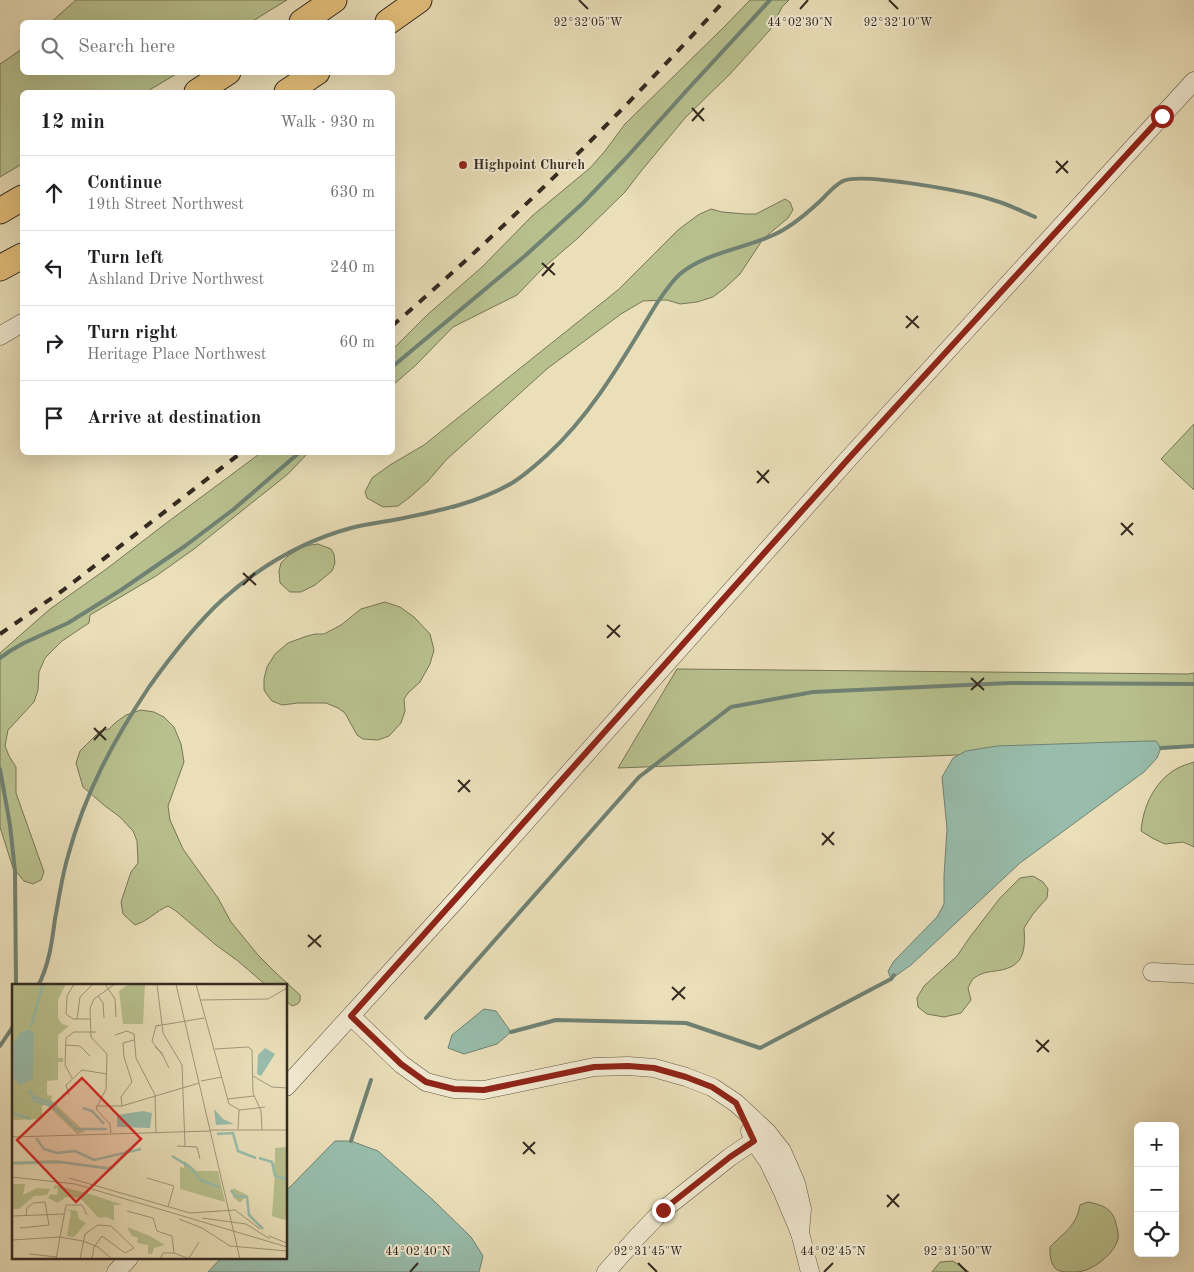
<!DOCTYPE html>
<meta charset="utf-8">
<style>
body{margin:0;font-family:"Old Standard TT",serif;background:#f2f2f2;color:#202124}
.controls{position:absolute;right:15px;bottom:15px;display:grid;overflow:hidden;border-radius:8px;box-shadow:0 5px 20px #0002}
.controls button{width:45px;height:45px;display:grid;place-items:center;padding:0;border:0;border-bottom:1px solid #e0e0e0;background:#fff;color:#202124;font:25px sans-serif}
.stop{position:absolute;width:15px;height:15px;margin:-11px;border:4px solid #8f2418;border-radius:50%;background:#fff}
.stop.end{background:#8f2418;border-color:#fff;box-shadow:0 1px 5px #0008}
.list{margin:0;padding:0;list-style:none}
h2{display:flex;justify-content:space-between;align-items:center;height:65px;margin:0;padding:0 20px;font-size:21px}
h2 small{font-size:16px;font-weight:400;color:#757577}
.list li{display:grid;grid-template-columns:32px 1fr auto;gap:15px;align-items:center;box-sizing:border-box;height:75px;padding:0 20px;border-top:1px solid #e0e0e0}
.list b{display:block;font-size:19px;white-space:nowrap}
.list p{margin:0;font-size:16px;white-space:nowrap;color:#757577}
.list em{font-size:16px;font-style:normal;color:#757577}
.icon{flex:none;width:28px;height:28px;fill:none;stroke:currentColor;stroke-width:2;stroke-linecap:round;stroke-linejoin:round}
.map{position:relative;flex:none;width:1194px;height:1272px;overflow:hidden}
.search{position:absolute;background:#fff;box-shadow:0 5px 20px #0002;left:20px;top:20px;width:375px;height:55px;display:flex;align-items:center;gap:12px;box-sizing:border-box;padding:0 18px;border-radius:8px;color:#757577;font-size:19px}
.panel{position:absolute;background:#fff;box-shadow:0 5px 20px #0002;left:20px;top:90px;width:375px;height:365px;border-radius:8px}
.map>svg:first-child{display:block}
.green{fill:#b8c18e;stroke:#767658}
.water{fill:#98bdac;stroke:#708274}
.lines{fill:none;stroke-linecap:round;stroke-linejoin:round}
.stream{stroke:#708274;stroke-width:4}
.minor-casing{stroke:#615747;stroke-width:19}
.highway-casing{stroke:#332a21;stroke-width:27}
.minor{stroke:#f1ead2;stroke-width:18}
.highway{stroke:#e5c07c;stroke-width:25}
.rail{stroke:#332a21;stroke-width:4;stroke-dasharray:9 9;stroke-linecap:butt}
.route{stroke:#8f2418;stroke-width:6}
.ticks{fill:none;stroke:#332a21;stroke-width:2}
.poi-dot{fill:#8f2418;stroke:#f1ead2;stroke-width:2}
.labels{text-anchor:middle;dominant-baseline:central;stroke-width:4;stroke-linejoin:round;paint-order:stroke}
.poi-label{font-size:14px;font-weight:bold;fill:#332a21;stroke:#f1ead2;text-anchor:start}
.inset-river{fill:none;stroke:#98bdac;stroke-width:2.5}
.inset-road{fill:none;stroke:#a1977c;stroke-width:1}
.view{fill:#d62828;fill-opacity:0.15;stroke:#d62828;stroke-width:2.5}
.inset-edge{fill:none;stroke:#332a21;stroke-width:2.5}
.ticks-label{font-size:12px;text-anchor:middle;fill:#332a21;stroke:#f1ead2;stroke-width:4;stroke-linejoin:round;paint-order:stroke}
</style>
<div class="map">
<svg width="1194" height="1272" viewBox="0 0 1194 1272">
<rect width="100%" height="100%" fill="#eadfb9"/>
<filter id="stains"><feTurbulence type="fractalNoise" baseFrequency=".004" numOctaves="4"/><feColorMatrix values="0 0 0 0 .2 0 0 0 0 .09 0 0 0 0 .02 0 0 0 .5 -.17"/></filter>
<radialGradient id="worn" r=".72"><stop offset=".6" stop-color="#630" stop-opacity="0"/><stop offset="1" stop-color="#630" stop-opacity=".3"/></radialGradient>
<!-- green -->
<g class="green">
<polygon points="76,0 287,0 251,22 51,22"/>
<polygon points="750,0 789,0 782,7 770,30 730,74 685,118 642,170 625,192 578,238 543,268 517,295 453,327 416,365 393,385 393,349 427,315 482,267 532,216 590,168 605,151 625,124 724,27"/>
<polygon points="22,49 22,72 178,73 146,92 22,92 22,164 0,177 0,64"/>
<polygon points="785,199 790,202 793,210 788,218 763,239 740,274 726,287 713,297 697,302 680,304 667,300 643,301 621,314 548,368 446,460 428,481 410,497 398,506 383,507 367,498 365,492 372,478 390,465 424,445 618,290 678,230 698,215 711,209 722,212 745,214 756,214"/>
<polygon points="1194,424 1194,490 1161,459"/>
<polygon points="262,452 308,453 288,474 194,549 156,576 90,615 89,623 62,641 45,658 39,672 38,690 34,702 8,730 5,746 9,756 16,767 16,793 44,872 41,880 33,884 24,881 13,868 0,827 0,653 50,609 105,570 169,521"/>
<polygon points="318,544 331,549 334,554 335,563 332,571 315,585 301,592 290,592 280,583 279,571 281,563 288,556 304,546"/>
<polygon points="385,602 400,607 414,617 430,634 434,650 430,664 420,682 408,693 404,699 405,711 401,723 389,736 378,740 363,739 357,735 345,713 338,708 326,703 298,703 282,705 272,701 268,696 264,690 264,679 267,667 275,654 288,643 307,636 315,634 324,634 341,625 361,609"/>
<polygon points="677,669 1188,674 1194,673 1194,746 618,768"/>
<path d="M141,710L154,712L164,717L174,727L181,744L184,762L168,806L170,820L183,849L218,898L231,922L258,955L276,973L300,995C301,1002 299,1004 292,1006L286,1001V986H267L238,961L216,945L176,911L168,906C156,911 148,921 135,925L123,914L121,902L131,872L138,863L137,841L133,831L120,817L105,806L83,787L76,763L80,751L100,731L109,729L115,723L126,715Z"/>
<path d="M1194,762V847L1183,842L1165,844L1152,838L1141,831C1143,807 1154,782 1176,769C1181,766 1188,764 1194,762Z"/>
<path d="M1033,876L1043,882L1048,889L1047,898L1033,914L1024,928C1025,943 1026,962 1008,968C996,973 987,969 974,978C971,980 970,985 968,988L971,1000L961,1013L944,1017L927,1014L918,1007L917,998L924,986L957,956L970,937L1000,898L1020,878Z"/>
<path d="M1088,1202C1102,1205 1113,1208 1116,1224C1117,1228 1119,1234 1118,1239C1115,1252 1098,1266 1086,1270C1081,1272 1076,1272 1071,1272C1066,1272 1060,1272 1056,1269C1050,1263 1050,1255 1050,1247C1064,1232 1076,1227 1080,1205Z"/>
<polygon points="953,1261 969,1272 932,1272 940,1262"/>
</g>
<!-- water -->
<g class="water">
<polygon points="1148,741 1156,741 1161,748 1157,758 1144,772 1020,863 911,965 891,979 888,971 894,961 937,917 944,904 944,876 947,829 942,777 953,758 966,751 997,746"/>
<polygon points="484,1009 496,1011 511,1032 497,1044 464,1054 448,1048 452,1035"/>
<polygon points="335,1141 351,1141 378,1151 433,1200 471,1237 483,1256 479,1272 208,1272 221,1258 286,1258 286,1191"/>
</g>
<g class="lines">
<!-- stream -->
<g class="stream">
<polyline points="392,367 526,255 583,203 626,158 688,89 770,0"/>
<polyline points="0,658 10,651 24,643 68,623 121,590 185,546 234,509 300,452"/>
<polyline points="1161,748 1194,746"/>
<polyline points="0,769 10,825 15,871 16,986"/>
<path d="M38,986C49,965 52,942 55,919C59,898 62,876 68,856C85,793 113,741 149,687C171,656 194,626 222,600C259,567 303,541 351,528C367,524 383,522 399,519C438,511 478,503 512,483C525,475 536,465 547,455C593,413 624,357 657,303C664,293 671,282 680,274C705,253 742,249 771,236C788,229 804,216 818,203C826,196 833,186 843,181C862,172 970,192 993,200C1008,204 1021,211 1035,217"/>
<polyline points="426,1018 639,777 731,707 813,692 1010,683 1194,684"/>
<polyline points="511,1032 556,1020 686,1023 760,1048 891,979 894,975"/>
<polyline points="0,1046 14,1025"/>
<polyline points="351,1141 371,1080"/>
</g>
<!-- minor casing -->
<g class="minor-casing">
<g id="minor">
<polyline points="0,336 22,323"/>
<polyline points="1152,972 1194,974"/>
<polyline points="351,1016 401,1064 426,1082 454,1089 484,1090 594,1067 628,1066 654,1068 686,1077 712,1087 736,1103 767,1132 782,1151 796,1183 802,1209 800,1233"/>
<polyline points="286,1087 457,899 850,457 1194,81"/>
<polyline points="750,1131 754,1141 768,1161 782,1190 800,1233 810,1272"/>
<polyline points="116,1272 129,1258"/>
<polyline points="606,1272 638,1236 663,1210 730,1157 767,1132"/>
</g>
</g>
<!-- highway casing -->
<g class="highway-casing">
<g id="highway">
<polyline points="302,22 334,0"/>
<polyline points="388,22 419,0"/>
<polyline points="197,92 228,72"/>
<polyline points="287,92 317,72"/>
<polyline points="0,211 22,198"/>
<polyline points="0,268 22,256"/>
</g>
</g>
<!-- minor -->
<use href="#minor" class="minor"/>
<!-- highway -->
<use href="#highway" class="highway"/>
<!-- rail -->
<g class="rail">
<path d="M392,326C510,224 620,115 725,0"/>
<polyline points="0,634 62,591 242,452"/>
</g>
</g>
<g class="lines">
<!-- route -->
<polyline class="route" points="663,1210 730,1157 754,1141 736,1103 712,1087 686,1077 654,1068 628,1066 594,1067 484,1090 454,1089 426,1082 401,1064 351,1016 850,457 1162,116"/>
</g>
<!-- ticks -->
<path class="ticks" d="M579,0L588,9M889,0L898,9M800,9L808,0M692,108L704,121M692,121L704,108M1056,161L1068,173M1056,173L1068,161M542,263L555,275M542,276L554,263M906,316L919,328M906,328L918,316M757,471L769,483M757,483L769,470M1121,523L1133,535M1121,535L1133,523M243,573L256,585M243,585L255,573M607,625L620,637M607,638L620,625M971,678L984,690M971,690L984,678M94,728L106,740M94,740L106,727M458,780L470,792M458,792L470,780M822,833L834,845M822,845L834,832M308,935L321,947M308,947L321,935M672,987L685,999M672,1000L685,987M1036,1040L1049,1052M1037,1052L1049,1040M523,1142L535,1154M523,1154L535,1142M887,1195L899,1207M887,1207L899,1194M648,1263L657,1272M958,1263L967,1272M410,1272L418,1263M824,1272L833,1263"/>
<!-- markers -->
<circle class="poi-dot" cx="463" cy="165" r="5"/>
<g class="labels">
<!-- poi labels -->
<g class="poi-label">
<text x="473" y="165">Highpoint Church</text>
</g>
</g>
<!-- overview -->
<g transform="translate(12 984)">
<rect width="275" height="275" fill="#eadfb9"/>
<path d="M0,0H54L46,16V34L50,40L57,42L46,51V74H51V78H46V96L35,97V111L40,112L39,116L73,148L65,150L34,120L30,122V135L0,136ZM117,0H133L131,40H111L107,7ZM275,163V235L272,236L260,232L263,188L260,183L263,178V164ZM107,172L100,185L44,179L0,181V178L43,176L96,183L102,180ZM172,177L185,187H206L213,218L168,205V183L172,184ZM0,200H13L11,211L25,204L38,205L35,211L22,212L7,225H0ZM43,201L78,210L111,221H102V237L95,233L87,234L68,214L54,213L46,219L36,214L39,210L45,211L46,204L41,205ZM221,204L235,211L228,219L221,213ZM54,225L65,227L67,235L74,239L62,253L55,252L59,228ZM115,243L138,252L153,261L142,264L140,270H136V261L125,259L126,254L120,252Z" fill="#b8c18e"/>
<path d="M18,45L22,50L21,95L8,101L0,93V61L9,48ZM253,64L263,70L249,92L245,90L246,71ZM202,125L211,135L222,140L204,141ZM131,127L140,129L138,144L105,143V131Z" fill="#98bdac"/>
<path class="inset-river" d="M19,43L31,0M17,106L23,117L40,122L64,145H95M20,112L45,121M71,124L80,127L92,140M0,129L19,135M205,150L221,149L226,167L244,174M24,154L32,165L45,169L63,167L82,176L129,165M160,172L178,183L190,197L207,203M247,174L260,178L263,192L275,195M0,179L48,178L99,185L116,166M219,206L223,212L235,213L237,231L251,245"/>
<path class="inset-road" d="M62,0L55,12L54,30L61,35H78M93,0L103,15L104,33M145,0L151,49L170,81L173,162M164,0L228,275M184,0L217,120L228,126L253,123M86,12L91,19L92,34M188,16L256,15L275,4M65,35L68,13L81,0M147,41L144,42L192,34M144,42L140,57L151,72M103,51L115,47L122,50L124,74L143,111L144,148M53,61L68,62L78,72M143,63L149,68L157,84M203,65L236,63L240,66L241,109L249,127L250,146M241,92L260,103L275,104M60,94L53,81L54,54L62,48H84M189,97L210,93M57,111L54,101L70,86L95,90M216,115L242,112M84,122H110L187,99M110,122L109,113L120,98L112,73L111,59L122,56M226,145L227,126M198,146H275M99,149L98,140L84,125L94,105L95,70L79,53L78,24L82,15L103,0M0,153L198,147M165,162L185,163L188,175M0,193L63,200L275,263M57,194L178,229L223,226L248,245M135,194L162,202L156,223M115,227L141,234L145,247L160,252L162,269M0,232L52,230M190,234L234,240L258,255M167,235L190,244L218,262L275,267M8,244L37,241L33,218L21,219L15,224L14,232M257,252L275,259M0,256L48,253L71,257L86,263L100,275M17,270L45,273M177,274L187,258M44,275L54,221H70L75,231M68,275L73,250L86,241L99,242L122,264M80,275L82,263L90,252L113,269L122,264M148,275L151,269H162L178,275"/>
<path class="view" d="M70,94L129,155L64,218L5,156Z"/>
<rect width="275" height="275" class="inset-edge"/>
</g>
<g class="ticks-label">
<text x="588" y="26">92°32'05"W</text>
<text x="898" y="26">92°32'10"W</text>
<text x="800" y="26">44°02'30"N</text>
<text x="418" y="1255">44°02'40"N</text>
<text x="833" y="1255">44°02'45"N</text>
<text x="648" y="1255">92°31'45"W</text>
<text x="958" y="1255">92°31'50"W</text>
</g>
<rect width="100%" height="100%" filter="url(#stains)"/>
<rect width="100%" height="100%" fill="url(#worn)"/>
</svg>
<div class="controls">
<button>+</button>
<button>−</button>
<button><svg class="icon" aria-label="locate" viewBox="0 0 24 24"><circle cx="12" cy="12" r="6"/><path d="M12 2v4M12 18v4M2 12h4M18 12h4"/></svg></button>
</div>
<div class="stop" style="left:1162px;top:116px"></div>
<div class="stop end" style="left:663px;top:1210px"></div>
<div class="search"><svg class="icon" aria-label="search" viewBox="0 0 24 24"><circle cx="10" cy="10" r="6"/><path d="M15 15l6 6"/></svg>Search here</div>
<section class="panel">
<h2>12 min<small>Walk · 930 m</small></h2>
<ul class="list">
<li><svg class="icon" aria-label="ahead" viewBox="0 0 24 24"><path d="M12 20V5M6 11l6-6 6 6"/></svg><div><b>Continue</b><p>19th Street Northwest</p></div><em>630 m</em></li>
<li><svg class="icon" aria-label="left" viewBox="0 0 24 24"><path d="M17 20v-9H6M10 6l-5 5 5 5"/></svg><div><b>Turn left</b><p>Ashland Drive Northwest</p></div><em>240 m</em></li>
<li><svg class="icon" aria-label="right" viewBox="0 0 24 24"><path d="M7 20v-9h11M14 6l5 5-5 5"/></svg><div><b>Turn right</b><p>Heritage Place Northwest</p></div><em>60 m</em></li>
<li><svg class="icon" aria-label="arrive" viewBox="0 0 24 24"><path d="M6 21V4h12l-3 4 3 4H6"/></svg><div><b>Arrive at destination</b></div></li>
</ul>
</section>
</div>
